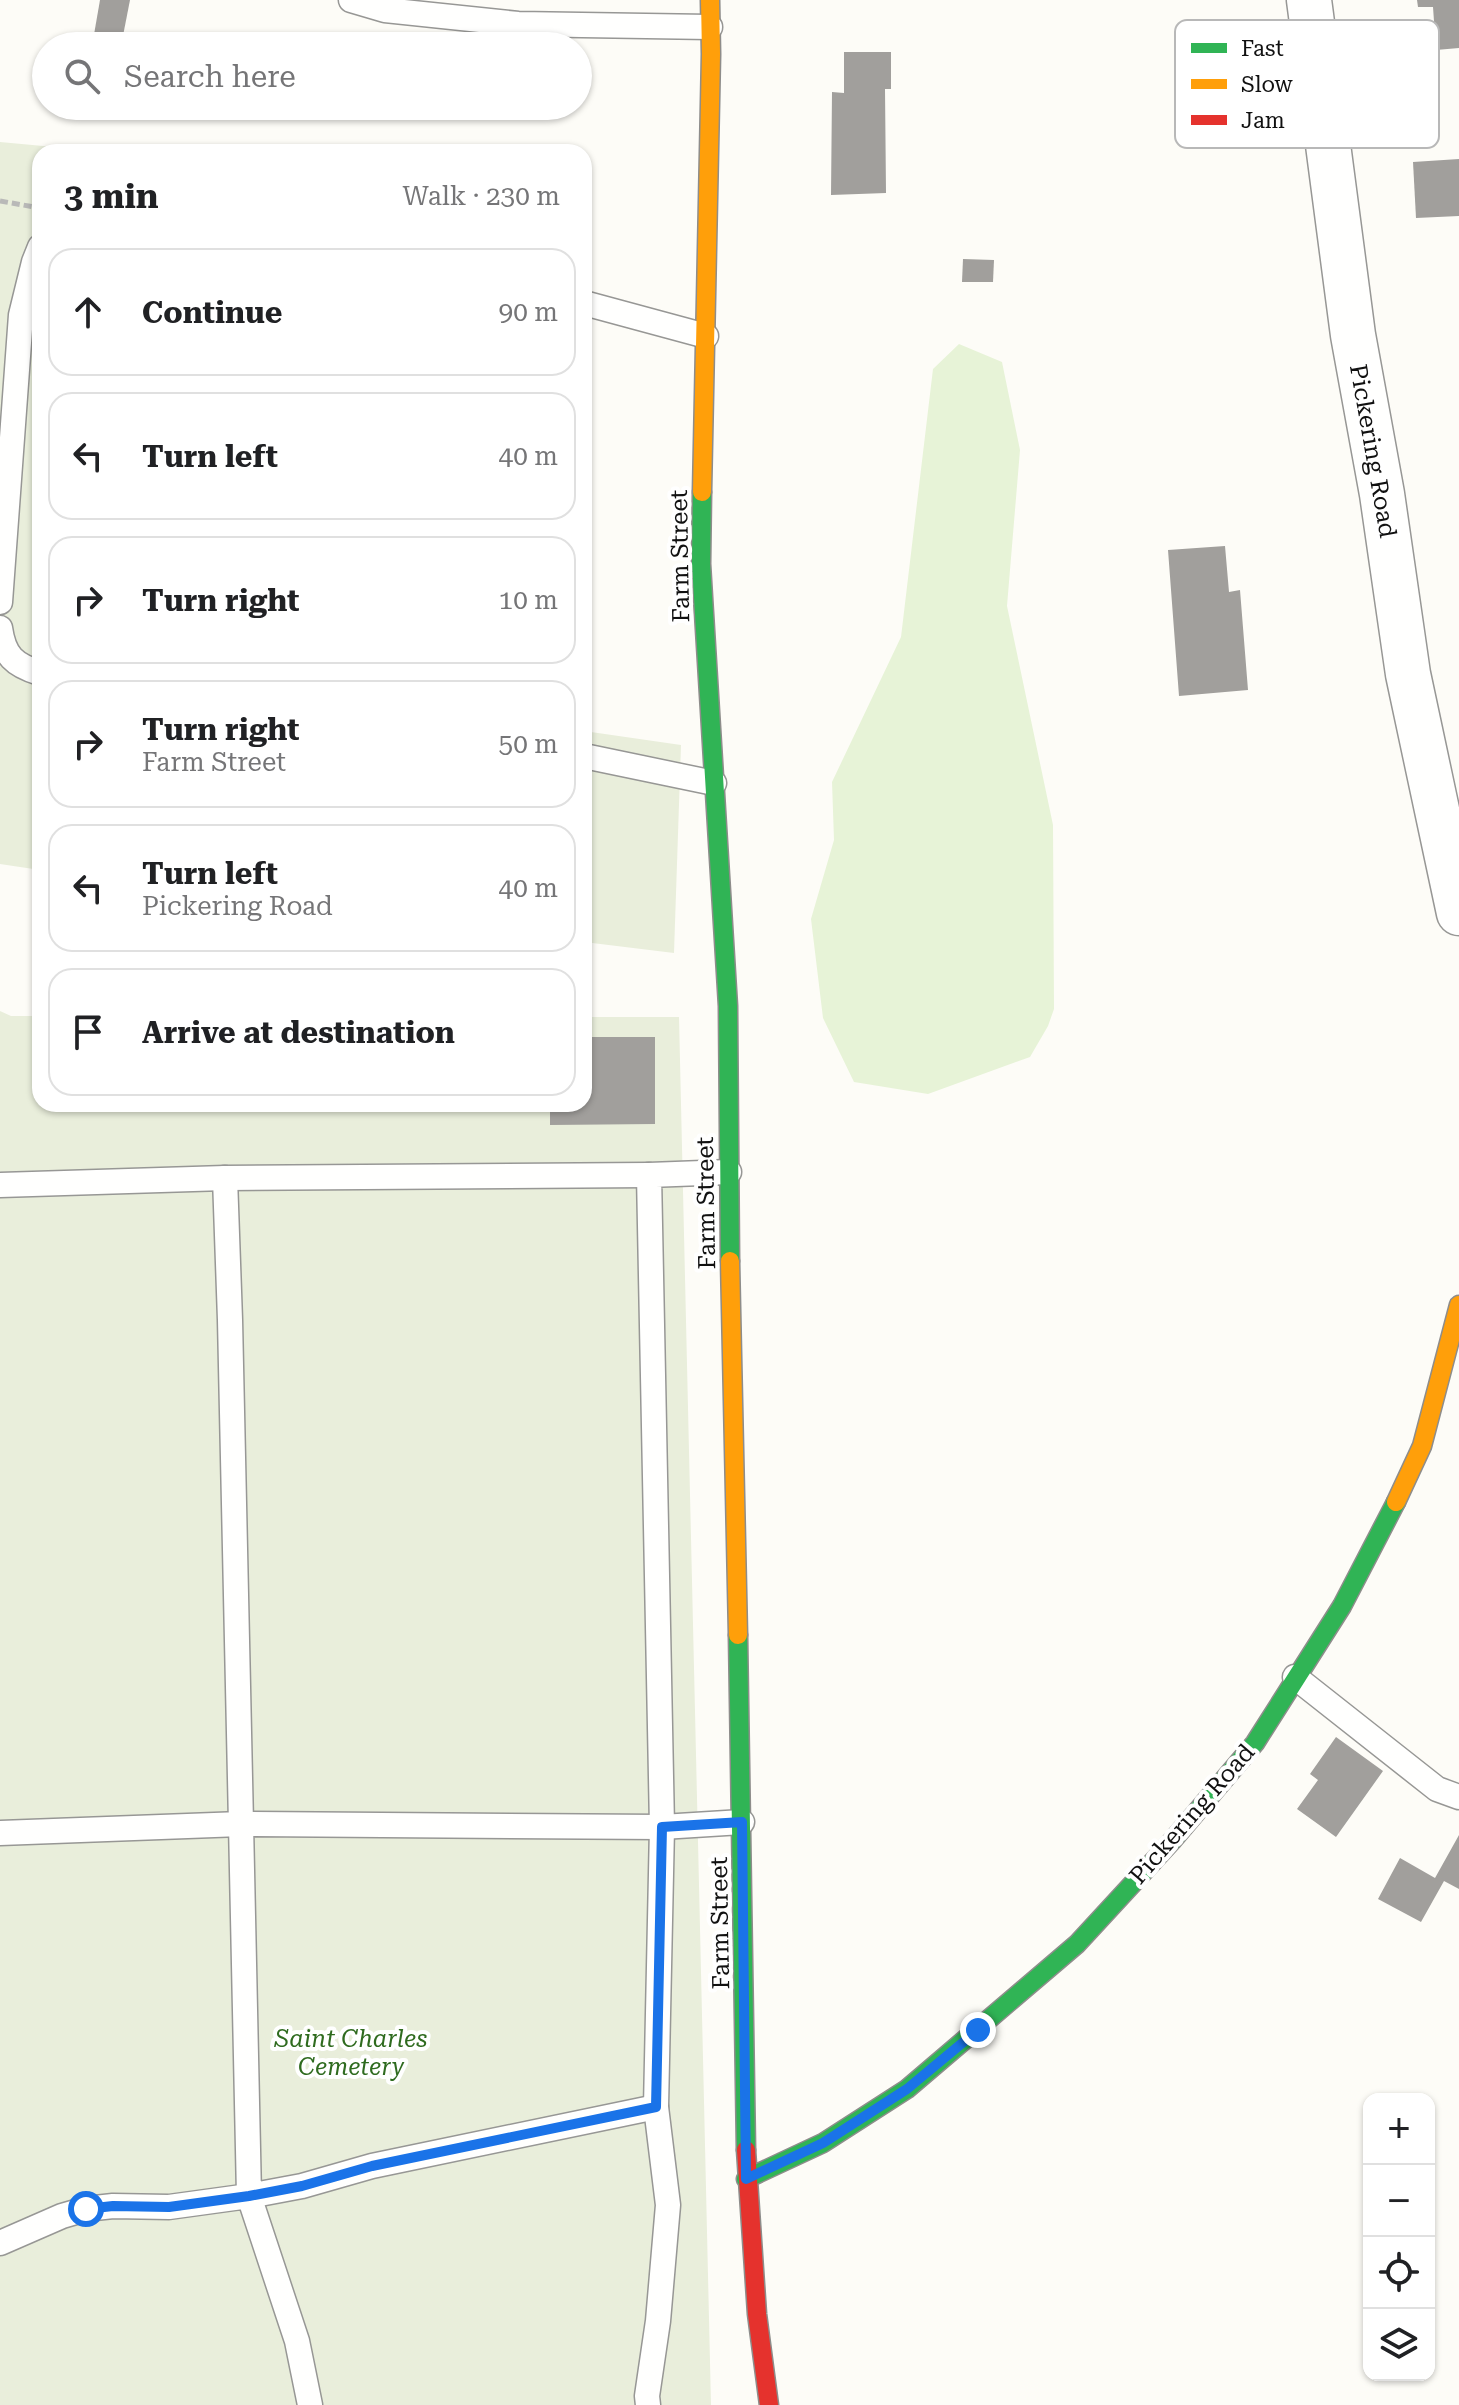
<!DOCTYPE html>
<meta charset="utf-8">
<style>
body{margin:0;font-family:"Roboto Serif",serif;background:#f6f6f6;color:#202124}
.controls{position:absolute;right:24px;bottom:24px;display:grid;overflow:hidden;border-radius:16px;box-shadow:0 2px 6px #0004}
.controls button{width:72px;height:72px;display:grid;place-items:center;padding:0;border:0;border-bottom:2px solid #e0e0e0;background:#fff;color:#202124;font:40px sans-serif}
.stop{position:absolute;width:24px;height:24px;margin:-18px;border:6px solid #1a73e8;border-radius:50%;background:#fff}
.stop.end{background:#1a73e8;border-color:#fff;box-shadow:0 2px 8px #0008}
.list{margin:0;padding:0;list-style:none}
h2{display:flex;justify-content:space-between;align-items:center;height:104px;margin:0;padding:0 32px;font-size:34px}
h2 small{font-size:26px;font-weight:400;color:#757577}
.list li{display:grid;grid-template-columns:52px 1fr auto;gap:24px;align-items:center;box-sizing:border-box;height:128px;margin:0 16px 16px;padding:0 16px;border:2px solid #e0e0e0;border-radius:24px}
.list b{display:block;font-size:30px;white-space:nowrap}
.list p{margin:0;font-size:26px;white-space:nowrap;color:#757577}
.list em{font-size:26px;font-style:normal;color:#757577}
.icon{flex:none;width:44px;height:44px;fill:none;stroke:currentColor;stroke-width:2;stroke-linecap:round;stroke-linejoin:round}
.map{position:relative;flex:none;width:1459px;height:2405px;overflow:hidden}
.search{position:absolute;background:#fff;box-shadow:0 2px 6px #0004;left:32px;top:32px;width:560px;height:88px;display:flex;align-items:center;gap:20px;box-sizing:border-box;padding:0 28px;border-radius:44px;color:#757577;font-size:30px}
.panel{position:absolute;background:#fff;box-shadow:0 2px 6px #0004;left:32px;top:144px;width:560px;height:968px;border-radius:24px}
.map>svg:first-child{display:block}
.green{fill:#e7f3d7}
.cemetery{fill:#e9eedb}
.building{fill:#a19f9c}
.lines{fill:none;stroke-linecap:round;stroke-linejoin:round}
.lane-casing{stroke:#979795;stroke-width:27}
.street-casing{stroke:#979795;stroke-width:47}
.fast-casing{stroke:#8e8d8b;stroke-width:21}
.slow-casing{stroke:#8e8d8b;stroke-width:21}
.jam-casing{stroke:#8e8d8b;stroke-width:21}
.path{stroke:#b9b9b8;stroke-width:5;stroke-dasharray:8 4;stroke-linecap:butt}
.lane{stroke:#fffffe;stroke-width:24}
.street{stroke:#fffffe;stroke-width:44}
.fast{stroke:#30b455;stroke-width:18}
.slow{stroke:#ff9f0a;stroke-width:18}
.jam{stroke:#e5322d;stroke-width:18}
.route{stroke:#1a73e8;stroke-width:10}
.labels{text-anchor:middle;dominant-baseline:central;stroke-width:8;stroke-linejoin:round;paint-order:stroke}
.street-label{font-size:24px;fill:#111;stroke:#fff}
.park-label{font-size:24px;font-style:italic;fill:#2f6b1f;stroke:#fff}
.key{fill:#fff;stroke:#b8b8b8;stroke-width:2}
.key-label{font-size:22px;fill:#111}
</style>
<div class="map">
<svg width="1459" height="2405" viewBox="0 0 1459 2405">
<rect width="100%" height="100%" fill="#fdfcf7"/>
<!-- green -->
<polygon class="green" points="959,344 1002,362 1020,450 1007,606 1053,825 1054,1009 1048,1026 1030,1057 928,1094 854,1082 823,1018 811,919 834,840 832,782 901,637 933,369"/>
<!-- cemetery -->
<g class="cemetery">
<polygon points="0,142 108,152 40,152 40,870 0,864"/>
<polygon points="584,731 681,745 674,953 584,942"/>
<polygon points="0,1011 11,1016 40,1016 40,1104 584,1104 584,1017 679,1017 711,2405 0,2405"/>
</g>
<!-- building -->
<g class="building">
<polygon points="100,0 130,0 121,46 92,46"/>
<polygon points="1417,0 1459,0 1459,48 1436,50 1433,7 1418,7"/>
<polygon points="844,52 891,52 891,89 885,89 886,193 831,195 832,92 844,93"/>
<polygon points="1459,159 1459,216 1416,218 1413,162"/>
<polygon points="963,259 994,260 993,282 962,282"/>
<polygon points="1225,546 1229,592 1240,590 1248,690 1179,696 1168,550"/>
<polygon points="584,1037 655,1037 655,1124 550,1125 550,1104 584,1104"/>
<polygon points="1336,1737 1383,1771 1336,1837 1297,1809 1318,1780 1310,1774"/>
<polygon points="1459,1835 1459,1889 1444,1881 1421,1922 1378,1899 1400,1858 1435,1878"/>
</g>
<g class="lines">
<!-- lane casing -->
<g class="lane-casing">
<g id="lane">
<polyline points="351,0 385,10 518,24 710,27"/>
<polyline points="584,303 706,336"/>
<polyline points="0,602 21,315 34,262 40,247"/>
<path d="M0,628C4,656 14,665 40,673"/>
<polyline points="584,756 714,783"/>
<polyline points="0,1185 225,1178 649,1175"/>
<polyline points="1295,1677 1437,1789 1459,1797"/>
<polyline points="0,1833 241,1824 230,1320 225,1178"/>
<polyline points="656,2107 372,2166 302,2186 249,2196 241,1824 662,1827 742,1822"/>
<polyline points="0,2243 62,2216 86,2209 113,2206 169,2207 249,2196 297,2341 310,2405"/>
<polyline points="648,2405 647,2396 658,2321 668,2205 656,2107 662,1827 649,1175 729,1172"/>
</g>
</g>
<!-- street casing -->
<g class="street-casing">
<polyline id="street" points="1309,0 1353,335 1382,494 1408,674 1459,913"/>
</g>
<!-- fast casing -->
<g class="fast-casing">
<g id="fast">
<polyline points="702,492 701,564 728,1006 730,1261"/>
<polyline points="738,1635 746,2150"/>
<polyline points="746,2179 823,2143 907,2089 1077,1944 1172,1841 1255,1743 1342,1606 1396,1502"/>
</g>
</g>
<!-- slow casing -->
<g class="slow-casing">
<g id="slow">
<polyline points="702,492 711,54 710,0"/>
<polyline points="730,1261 738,1635"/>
<polyline points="1396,1502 1422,1446 1459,1305"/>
</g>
</g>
<!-- jam casing -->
<g class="jam-casing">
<polyline id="jam" points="746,2150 757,2314 769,2405"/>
</g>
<!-- path -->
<polyline class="path" points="0,201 40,208"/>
<!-- lane -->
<use href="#lane" class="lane"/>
<!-- street -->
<use href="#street" class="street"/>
<!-- fast -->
<use href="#fast" class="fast"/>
<!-- slow -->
<use href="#slow" class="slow"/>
<!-- jam -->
<use href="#jam" class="jam"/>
</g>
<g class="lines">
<!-- route -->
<polyline class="route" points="86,2209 113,2206 169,2207 249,2196 302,2186 372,2166 656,2107 662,1827 742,1822 746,2179 823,2143 907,2089 978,2030"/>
</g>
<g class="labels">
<!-- street labels -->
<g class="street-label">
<text transform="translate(1373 451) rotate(80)">Pickering Road</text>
<text transform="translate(680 556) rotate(-91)">Farm Street</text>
<text transform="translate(706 1203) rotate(-91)">Farm Street</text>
<text transform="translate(1192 1814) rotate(-49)">Pickering Road</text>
<text transform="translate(720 1923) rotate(-91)">Farm Street</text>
</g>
<!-- park labels -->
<g class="park-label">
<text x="351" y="2039">Saint Charles<tspan x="351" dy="28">Cemetery</tspan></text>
</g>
</g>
<!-- legend -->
<rect x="1175" y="20" width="264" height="128" rx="12" class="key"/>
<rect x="1191" y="43" width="36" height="10" fill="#30b455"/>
<rect x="1191" y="79" width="36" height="10" fill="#ff9f0a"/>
<rect x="1191" y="115" width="36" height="10" fill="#e5322d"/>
<g class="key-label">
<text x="1241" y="56">Fast</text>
<text x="1241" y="92">Slow</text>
<text x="1241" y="128">Jam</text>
</g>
</svg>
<div class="controls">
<button>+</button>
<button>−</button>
<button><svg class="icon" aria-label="locate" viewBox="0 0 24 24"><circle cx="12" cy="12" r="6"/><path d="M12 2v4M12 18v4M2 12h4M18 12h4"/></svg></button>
<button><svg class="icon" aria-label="layers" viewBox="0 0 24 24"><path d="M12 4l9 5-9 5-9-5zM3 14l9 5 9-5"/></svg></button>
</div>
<div class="stop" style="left:86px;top:2209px"></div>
<div class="stop end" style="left:978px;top:2030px"></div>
<div class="search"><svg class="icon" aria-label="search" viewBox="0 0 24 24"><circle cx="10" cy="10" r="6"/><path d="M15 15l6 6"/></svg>Search here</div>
<section class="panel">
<h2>3 min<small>Walk · 230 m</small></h2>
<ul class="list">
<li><svg class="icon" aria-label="ahead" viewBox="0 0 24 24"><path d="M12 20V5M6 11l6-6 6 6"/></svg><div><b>Continue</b></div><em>90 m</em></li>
<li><svg class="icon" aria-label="left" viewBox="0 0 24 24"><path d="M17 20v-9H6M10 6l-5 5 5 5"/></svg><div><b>Turn left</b></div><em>40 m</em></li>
<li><svg class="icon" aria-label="right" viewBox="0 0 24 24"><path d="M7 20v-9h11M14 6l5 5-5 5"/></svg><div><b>Turn right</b></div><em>10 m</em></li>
<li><svg class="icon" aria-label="right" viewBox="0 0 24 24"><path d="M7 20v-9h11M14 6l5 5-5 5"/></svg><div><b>Turn right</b><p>Farm Street</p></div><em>50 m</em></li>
<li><svg class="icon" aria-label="left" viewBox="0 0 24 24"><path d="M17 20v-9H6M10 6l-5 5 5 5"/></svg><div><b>Turn left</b><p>Pickering Road</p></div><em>40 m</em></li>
<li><svg class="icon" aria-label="arrive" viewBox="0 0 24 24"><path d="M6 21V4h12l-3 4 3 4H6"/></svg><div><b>Arrive at destination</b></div></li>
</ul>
</section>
</div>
